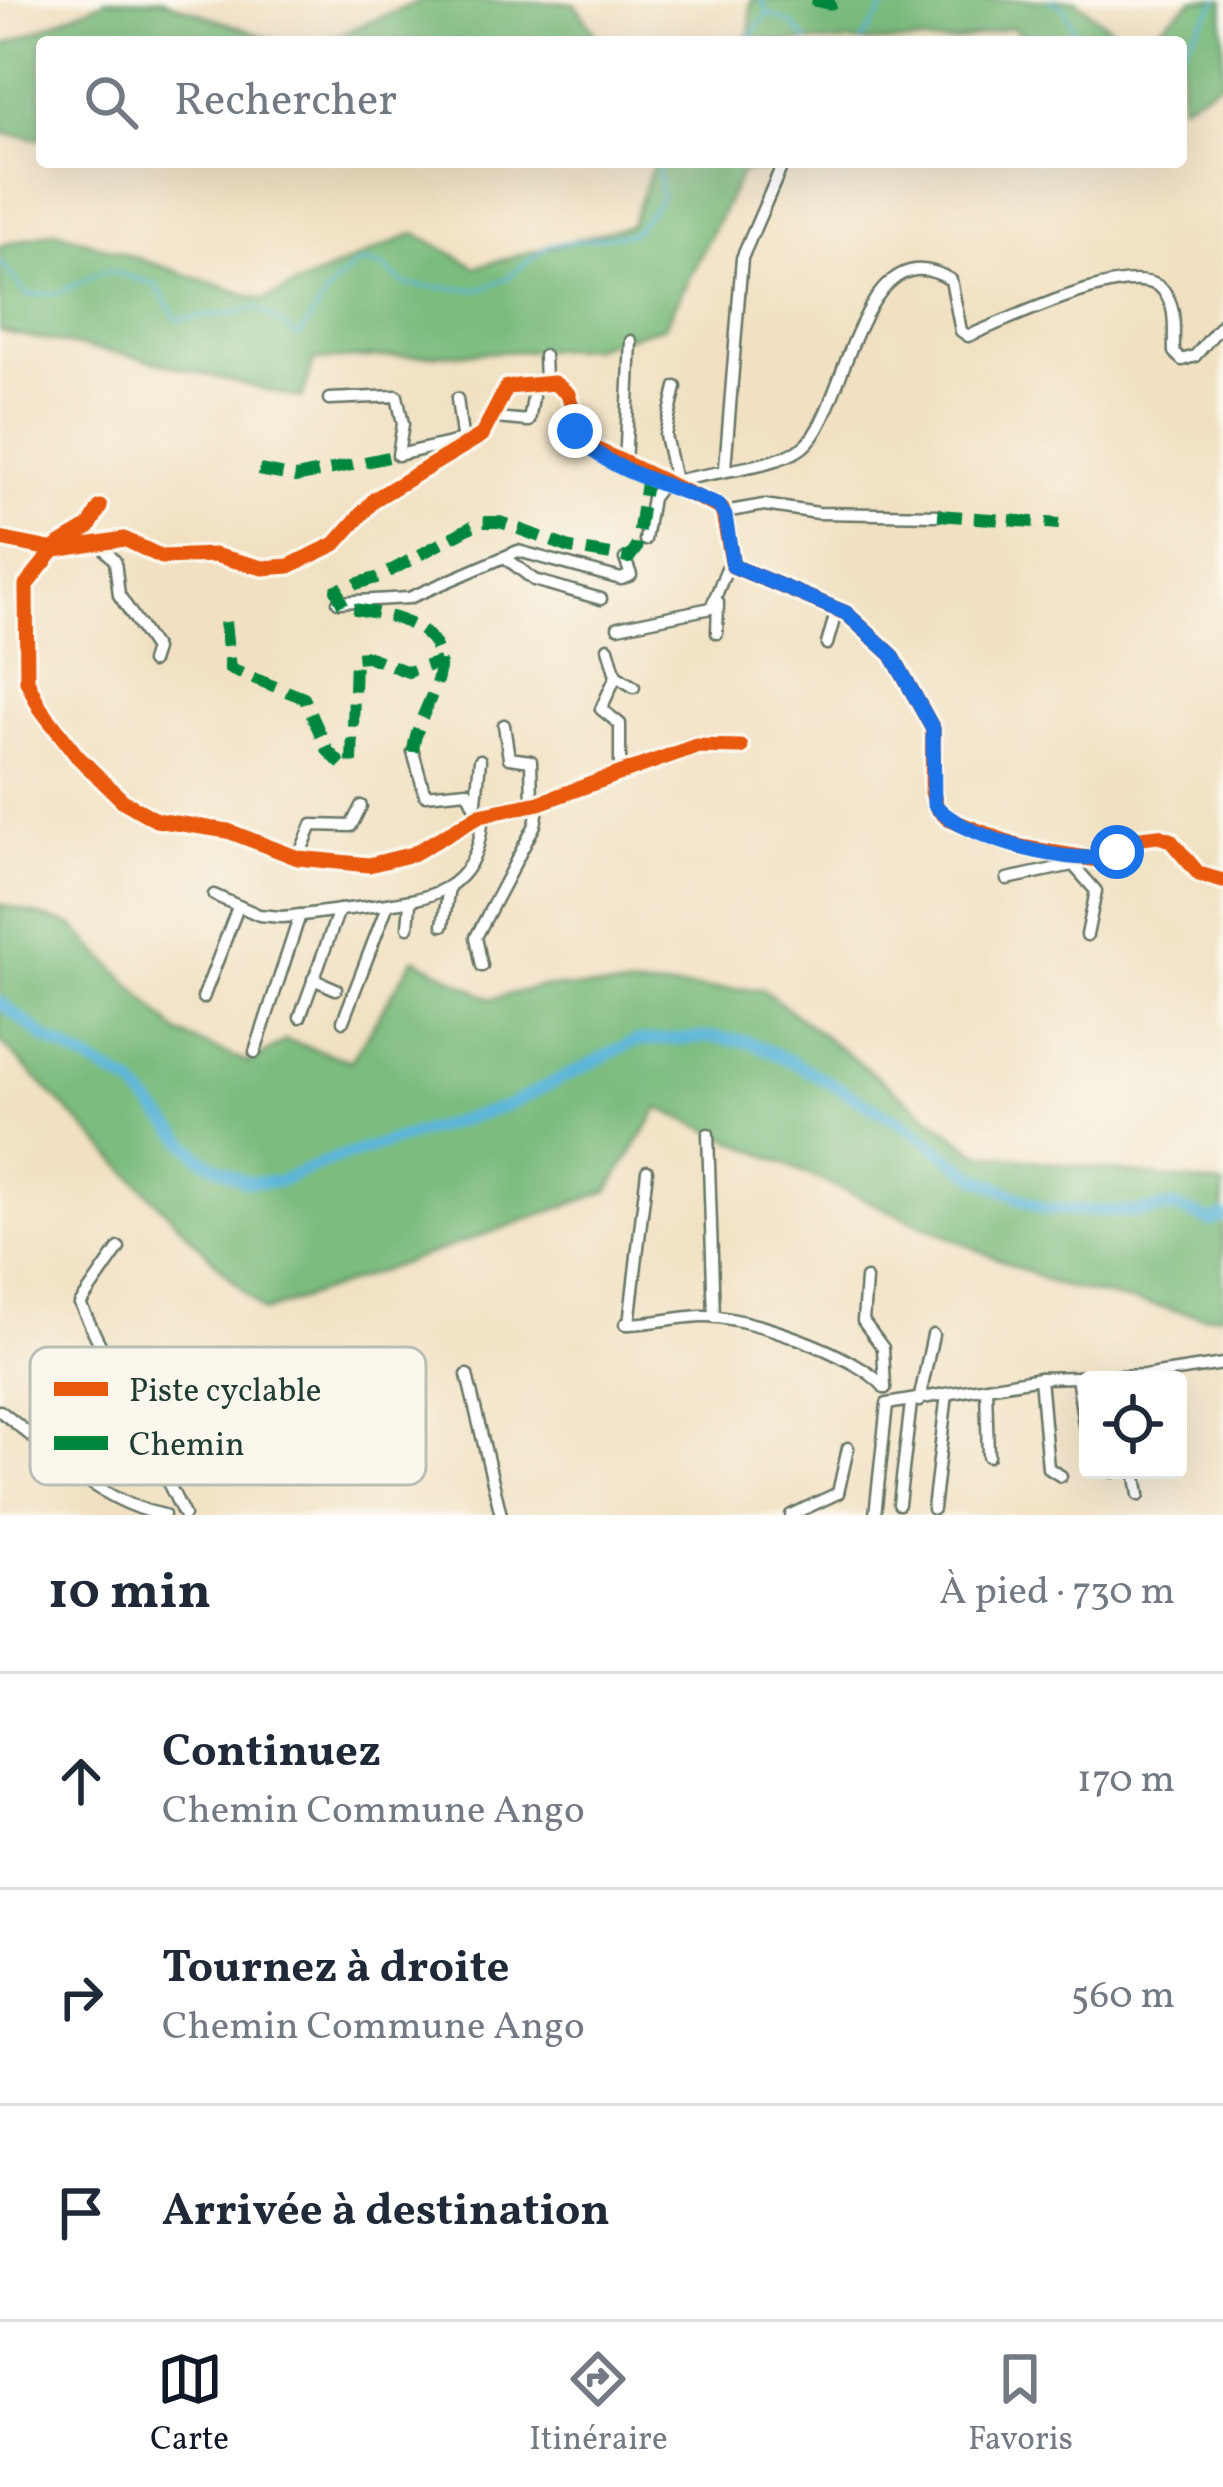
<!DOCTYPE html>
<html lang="fr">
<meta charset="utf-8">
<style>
body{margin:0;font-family:Vollkorn,serif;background:#f6f6f7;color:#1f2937}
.controls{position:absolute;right:36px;bottom:36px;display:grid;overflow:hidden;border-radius:12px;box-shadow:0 12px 48px #0002}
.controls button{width:108px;height:108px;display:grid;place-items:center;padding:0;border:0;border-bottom:3px solid #e0e1e3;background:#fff;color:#1f2937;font:60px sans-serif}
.stop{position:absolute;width:36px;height:36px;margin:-27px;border:9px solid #1a73e8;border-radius:50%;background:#fff}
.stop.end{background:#1a73e8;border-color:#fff;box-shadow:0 3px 12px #0008}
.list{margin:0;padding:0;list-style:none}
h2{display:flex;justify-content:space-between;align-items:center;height:156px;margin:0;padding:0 48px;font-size:51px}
h2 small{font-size:39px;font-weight:400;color:#747a83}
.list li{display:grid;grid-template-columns:78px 1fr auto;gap:36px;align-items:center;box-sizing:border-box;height:216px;padding:0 48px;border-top:3px solid #e0e1e3}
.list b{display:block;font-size:45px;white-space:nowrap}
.list p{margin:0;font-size:39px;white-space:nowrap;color:#747a83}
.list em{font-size:39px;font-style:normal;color:#747a83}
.icon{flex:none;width:66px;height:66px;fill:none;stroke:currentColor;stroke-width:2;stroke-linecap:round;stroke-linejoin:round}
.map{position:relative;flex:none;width:1223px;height:1515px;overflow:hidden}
.search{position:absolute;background:#fff;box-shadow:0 12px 48px #0002;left:36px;right:36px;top:36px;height:132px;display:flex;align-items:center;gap:30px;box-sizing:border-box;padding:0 42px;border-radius:12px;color:#747a83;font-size:45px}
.sheet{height:804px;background:#fff}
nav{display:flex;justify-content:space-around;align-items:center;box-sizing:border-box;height:168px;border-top:3px solid #e0e1e3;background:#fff;font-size:33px;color:#747a83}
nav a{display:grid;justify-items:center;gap:6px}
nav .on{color:#111827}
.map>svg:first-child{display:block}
.forest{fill:#7cbc7e;stroke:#4e7c59;stroke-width:3}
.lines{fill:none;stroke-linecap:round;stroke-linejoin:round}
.stream{stroke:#5bb6d9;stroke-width:3}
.river{stroke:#5bb6d9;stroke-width:12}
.minor-casing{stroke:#687666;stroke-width:15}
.minor{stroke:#fff;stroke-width:10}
.quiet{stroke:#00873e;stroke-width:12;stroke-dasharray:24 12;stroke-linecap:butt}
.cycleway-casing{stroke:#fbf7ec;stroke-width:22}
.cycleway{stroke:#e8590c;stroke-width:15}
.route{stroke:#1a73e8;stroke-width:15}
.key{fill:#fbf7ec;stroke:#b9bfb5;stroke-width:3}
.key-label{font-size:33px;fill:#1f3d34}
</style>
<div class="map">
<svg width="1223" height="1515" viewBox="0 0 1223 1515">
<rect width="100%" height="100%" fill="#fbf7ec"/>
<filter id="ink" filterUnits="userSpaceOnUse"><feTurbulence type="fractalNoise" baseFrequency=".00833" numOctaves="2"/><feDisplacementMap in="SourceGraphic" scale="24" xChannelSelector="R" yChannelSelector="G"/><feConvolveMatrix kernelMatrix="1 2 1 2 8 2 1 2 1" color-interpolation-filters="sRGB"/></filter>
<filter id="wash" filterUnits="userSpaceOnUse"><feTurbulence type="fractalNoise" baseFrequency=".004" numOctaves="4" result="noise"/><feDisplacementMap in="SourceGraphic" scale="48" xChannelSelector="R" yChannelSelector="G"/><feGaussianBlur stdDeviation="2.7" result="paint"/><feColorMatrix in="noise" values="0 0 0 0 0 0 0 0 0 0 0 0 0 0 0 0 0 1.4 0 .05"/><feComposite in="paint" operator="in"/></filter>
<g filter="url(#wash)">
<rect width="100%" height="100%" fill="#f1e1c2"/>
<!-- forest -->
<g class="forest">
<polygon points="106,0 163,0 279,42 42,42 42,139 0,133 0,47"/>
<polygon points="423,0 574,3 602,42 321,42"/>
<polygon points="751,0 1075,0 1129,42 1033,42 1011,27 954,42 736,42 750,35"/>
<polygon points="1193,0 1223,0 1223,81 1181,105 1181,42 1141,42"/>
<polygon points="654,162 771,162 765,171 742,172 665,326 590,348 314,360 302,399 141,358 0,331 0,246 56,231 263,300 415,233 476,267 631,225"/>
<polygon points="0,904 72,925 179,1034 249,1063 286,1040 351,1061 414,958 491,999 539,987 762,989 977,1153 1223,1185 1223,1314 1202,1316 1057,1285 659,1108 608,1191 264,1312 0,1041"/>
</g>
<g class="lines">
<!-- stream -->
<g class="stream">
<polyline points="762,0 768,13"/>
<polyline points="1050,0 1066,9 1078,42"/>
<polyline points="745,42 768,13 792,24 808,42"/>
<polyline points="861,42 890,0"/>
<polyline points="1181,51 1218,0"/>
<polyline points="0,261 27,295 58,293 105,270 155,284 178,320 259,309 299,337 333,285 360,262 382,266 406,285 480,290 505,279 549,245 633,233 662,197 657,162"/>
</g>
<!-- river -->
<polyline class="river" points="0,1002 48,1040 131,1084 201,1158 245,1182 277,1182 333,1159 507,1106 635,1041 713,1037 750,1042 795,1063 912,1129 974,1176 1044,1209 1134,1212 1175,1207 1211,1221 1223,1217"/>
</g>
</g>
<g filter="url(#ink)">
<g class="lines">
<!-- minor casing -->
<g class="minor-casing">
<g id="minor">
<polyline points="544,356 545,381"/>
<polyline points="329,399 397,396 403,424 398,455 463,440"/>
<polyline points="457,399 463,443"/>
<polyline points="495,418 529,421 533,398"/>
<polyline points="625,466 631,341"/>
<polyline points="725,468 742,258 780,170"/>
<polyline points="675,481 665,435 676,387"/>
<path d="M668,483C704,472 777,468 803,447C846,414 859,224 951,280L961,331L968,336C1004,322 1132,259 1162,289C1178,306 1173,331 1174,352L1182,360L1195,356L1223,323"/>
<polyline points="100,507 89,527 57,546 26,585 27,681 40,708 77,756 123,801 156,820 228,831 298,858 369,865 413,854 480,815 539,803 696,746 741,747"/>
<polyline points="724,512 764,505 818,513 938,515"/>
<polyline points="0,539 55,550 124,539 162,557 214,555 263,568 289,566 335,544 375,499 482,435 507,387 554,383 568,394 583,443 722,509 733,566 846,613 892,655 933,729 932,792 937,808 948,819 1021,847 1098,860 1141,838 1158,836 1170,840 1199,874 1223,881"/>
<polyline points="645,540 652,498 664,482"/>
<polyline points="100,544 115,561 119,595 155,649 151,662"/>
<polyline points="506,558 534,580 601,599"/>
<polyline points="338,602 409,598 518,551 621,579 631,575 625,559"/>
<polyline points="618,627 711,608 729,563"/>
<polyline points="717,633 718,602"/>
<polyline points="827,644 837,609"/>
<polyline points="608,648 616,676 601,709 620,724 620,774"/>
<polyline points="616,676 634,687"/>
<polyline points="504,725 509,758 531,761 532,805"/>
<polyline points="476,801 480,760"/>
<polyline points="298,858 312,825 351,826 361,806"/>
<polyline points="1075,867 1096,891 1087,935"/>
<polyline points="1007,879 1091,861"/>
<path d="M214,895L259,915L281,917C309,915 337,910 365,907C423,899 475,897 482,823L467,791L425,795L413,752"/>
<polyline points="443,925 449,887"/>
<polyline points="408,927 410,904"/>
<polyline points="482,966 476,937 535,825 539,803"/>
<polyline points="313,979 336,989"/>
<polyline points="203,998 238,907"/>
<polyline points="300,1017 339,910"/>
<polyline points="343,1021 388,904"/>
<polyline points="255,1052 300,915"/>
<polyline points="708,1134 714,1317"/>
<polyline points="119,1248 80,1304 184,1515"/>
<polyline points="866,1279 863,1321 883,1348 885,1388"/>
<path d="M625,1324C651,1324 676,1317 701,1316C743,1314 859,1355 885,1388"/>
<polyline points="629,1324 647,1171"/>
<polyline points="467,1375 501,1515"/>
<polyline points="1077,1377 1084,1425"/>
<polyline points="1040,1378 1048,1468 1061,1476"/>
<polyline points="986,1387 988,1456"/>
<polyline points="919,1401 933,1335"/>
<path d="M0,1411C52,1450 97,1502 164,1515"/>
<polyline points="1112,1470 1113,1472"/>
<polyline points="1135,1470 1139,1495"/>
<polyline points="899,1504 911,1403"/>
<polyline points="933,1509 947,1394"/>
<polyline points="791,1515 838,1493 848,1448"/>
<polyline points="875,1515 887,1404 1040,1378 1150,1375 1223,1364"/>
</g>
</g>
<!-- minor -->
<use href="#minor" class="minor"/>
<!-- quiet -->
<g class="quiet">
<polyline points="812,0 829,4 842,0"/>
<polyline points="259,470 296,477 398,455"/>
<polyline points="938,515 1059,524"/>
<polyline points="225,622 230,669 304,698 328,751 343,766 352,763 355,657 367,656 408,672 440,662"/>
<path d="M413,752C415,729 427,709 435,687C458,624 389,615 344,607L336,590L379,577L480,522H500L570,548L629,558L636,549L647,476"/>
</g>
<!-- cycleway casing -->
<g class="cycleway-casing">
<g id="cycleway">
<polyline points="100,507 89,527 57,546 26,585 27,681 40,708 77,756 123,801 156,820 228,831 298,858 369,865 413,854 480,815 539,803 696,746 741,747"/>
<polyline points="0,539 55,550 124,539 162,557 214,555 263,568 289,566 335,544 375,499 482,435 507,387 554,383 568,394 583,443 722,509 733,566 846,613 892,655 933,729 932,792 937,808 948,819 1021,847 1098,860 1141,838 1158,836 1170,840 1199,874 1223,881"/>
</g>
</g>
<!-- cycleway -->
<use href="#cycleway" class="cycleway"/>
</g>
</g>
<g class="lines" filter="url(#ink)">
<!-- route -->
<path class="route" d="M575,431C601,472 677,486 719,506L725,516L733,566L846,613L892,655L933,729L934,803C954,836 1083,872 1117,852"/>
</g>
<!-- legend -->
<rect x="30" y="1347" width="396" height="138" rx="18" class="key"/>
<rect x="54" y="1382" width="54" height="14" fill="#e8590c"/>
<rect x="54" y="1436" width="54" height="14" fill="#00873e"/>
<g class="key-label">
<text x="129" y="1401">Piste cyclable</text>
<text x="129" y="1455">Chemin</text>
</g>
</svg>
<div class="controls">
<button><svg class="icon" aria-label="locate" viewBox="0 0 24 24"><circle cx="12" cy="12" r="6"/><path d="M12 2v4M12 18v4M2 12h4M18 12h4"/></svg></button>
</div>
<div class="stop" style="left:1117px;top:852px"></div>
<div class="stop end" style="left:575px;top:431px"></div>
<div class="search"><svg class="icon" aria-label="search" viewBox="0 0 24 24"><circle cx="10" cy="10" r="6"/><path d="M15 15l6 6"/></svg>Rechercher</div>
</div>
<section class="sheet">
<h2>10 min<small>À pied · 730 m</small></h2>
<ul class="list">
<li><svg class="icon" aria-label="ahead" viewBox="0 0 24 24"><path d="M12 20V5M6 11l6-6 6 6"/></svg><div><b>Continuez</b><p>Chemin Commune Ango</p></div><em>170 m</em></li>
<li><svg class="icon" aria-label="right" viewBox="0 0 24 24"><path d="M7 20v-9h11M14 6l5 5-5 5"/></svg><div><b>Tournez à droite</b><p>Chemin Commune Ango</p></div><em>560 m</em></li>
<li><svg class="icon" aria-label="arrive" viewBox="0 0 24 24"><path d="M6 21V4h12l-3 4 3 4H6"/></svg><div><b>Arrivée à destination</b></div></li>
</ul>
</section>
<nav>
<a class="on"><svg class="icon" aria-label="map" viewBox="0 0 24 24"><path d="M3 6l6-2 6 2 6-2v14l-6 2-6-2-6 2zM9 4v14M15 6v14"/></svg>Carte</a>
<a><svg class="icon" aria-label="directions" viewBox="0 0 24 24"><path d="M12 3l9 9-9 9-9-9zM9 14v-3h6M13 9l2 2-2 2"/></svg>Itinéraire</a>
<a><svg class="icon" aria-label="saved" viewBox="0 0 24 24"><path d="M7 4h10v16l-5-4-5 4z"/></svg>Favoris</a>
</nav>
